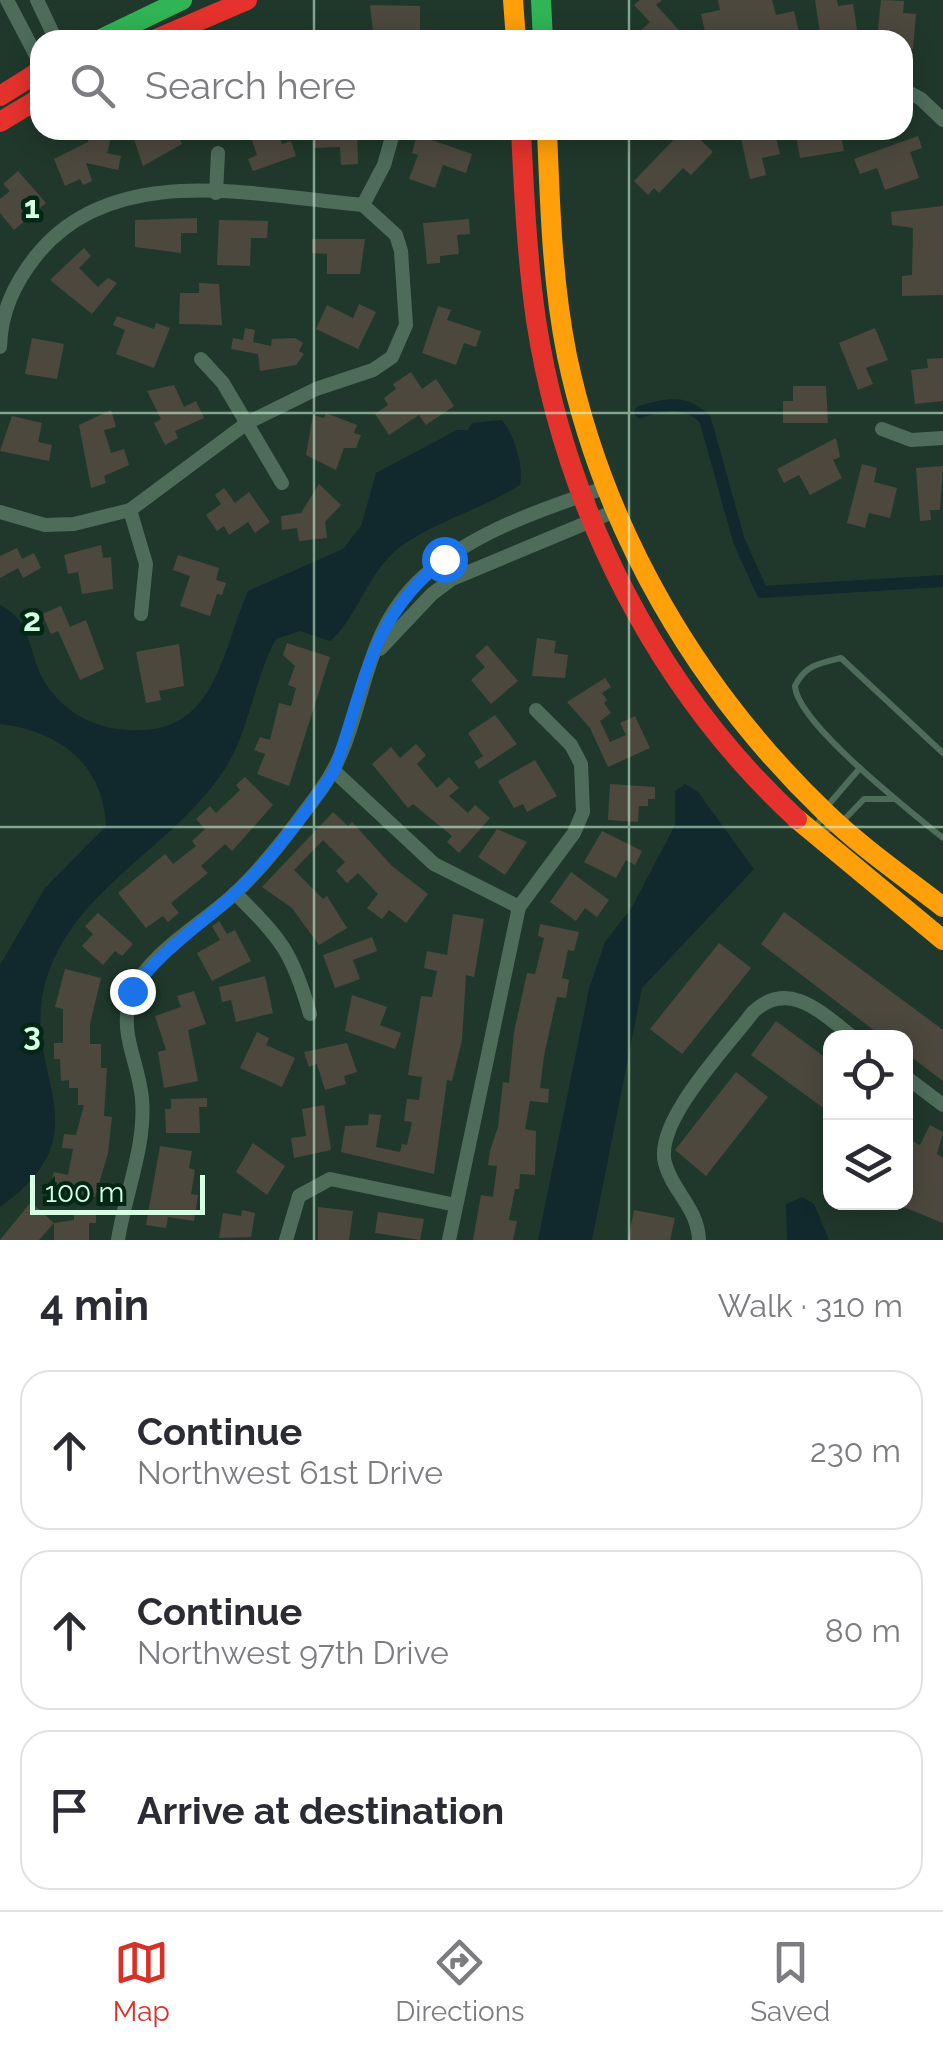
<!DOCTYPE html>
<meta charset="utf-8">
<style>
body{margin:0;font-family:Raleway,sans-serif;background:#f2f2f3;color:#2b2b33}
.controls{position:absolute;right:30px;bottom:30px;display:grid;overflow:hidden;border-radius:20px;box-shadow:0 5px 25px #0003}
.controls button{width:90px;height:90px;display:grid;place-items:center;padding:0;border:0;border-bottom:2px solid #e1e1e2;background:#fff;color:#2b2b33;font:50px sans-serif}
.scale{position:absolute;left:30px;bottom:25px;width:175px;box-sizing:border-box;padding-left:10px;border:5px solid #d6ffe4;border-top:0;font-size:28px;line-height:35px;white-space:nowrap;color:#d6ffe4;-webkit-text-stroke:8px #032715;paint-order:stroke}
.stop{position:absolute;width:30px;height:30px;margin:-22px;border:8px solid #1a73e8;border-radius:50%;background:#fff}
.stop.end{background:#1a73e8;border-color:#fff;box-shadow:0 2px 10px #0008}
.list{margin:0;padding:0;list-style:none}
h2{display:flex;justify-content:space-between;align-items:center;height:130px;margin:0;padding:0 40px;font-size:42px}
h2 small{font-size:32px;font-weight:400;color:#7c7c81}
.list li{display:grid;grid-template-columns:65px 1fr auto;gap:30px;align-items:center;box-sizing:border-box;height:160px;margin:0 20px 20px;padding:0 20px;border:2px solid #e1e1e2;border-radius:30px}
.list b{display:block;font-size:38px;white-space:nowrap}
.list p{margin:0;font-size:32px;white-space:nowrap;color:#7c7c81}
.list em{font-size:32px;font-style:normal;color:#7c7c81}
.icon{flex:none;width:55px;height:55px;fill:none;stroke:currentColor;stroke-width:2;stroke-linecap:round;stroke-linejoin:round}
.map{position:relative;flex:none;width:943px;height:1240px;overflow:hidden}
.search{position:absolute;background:#fff;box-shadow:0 5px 25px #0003;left:30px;right:30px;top:30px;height:110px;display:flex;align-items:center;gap:25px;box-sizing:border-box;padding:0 35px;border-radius:30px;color:#7c7c81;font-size:38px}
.sheet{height:670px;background:#fff}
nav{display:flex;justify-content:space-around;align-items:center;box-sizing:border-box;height:140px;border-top:2px solid #e1e1e2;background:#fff;font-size:28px;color:#7c7c81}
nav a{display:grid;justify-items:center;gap:5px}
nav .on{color:#d93025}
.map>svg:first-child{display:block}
.water{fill:#11282c}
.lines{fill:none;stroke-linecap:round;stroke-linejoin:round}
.canal{stroke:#11282c;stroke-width:12}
.building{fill:#4c483e}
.lane{stroke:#4f6c5b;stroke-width:6}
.street{stroke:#4f6c5b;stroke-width:14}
.fast{stroke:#30b455;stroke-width:20}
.slow{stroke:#ff9f0a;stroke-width:20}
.jam{stroke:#e5322d;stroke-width:20}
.route{stroke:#1a73e8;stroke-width:12}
.grid{fill:none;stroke:#d6ffe4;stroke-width:2.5;stroke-opacity:0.55}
.grid-label{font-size:32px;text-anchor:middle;font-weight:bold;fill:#d6ffe4;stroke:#032715;stroke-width:9;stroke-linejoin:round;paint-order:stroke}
</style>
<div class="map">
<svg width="943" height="1240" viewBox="0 0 943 1240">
<rect width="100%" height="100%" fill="#20382b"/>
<!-- water -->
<g class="water">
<path d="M502,420C514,434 524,467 520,485C482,509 436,521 400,547C368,571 355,622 330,641L300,631L276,639C254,679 250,728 226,767C176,847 75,886 46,980C18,1074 109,1129 0,1207V965L45,888L106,826C103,764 60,731 0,724V605C35,621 27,659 48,687C65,711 89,725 118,729C214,742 219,660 248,591L343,549L361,526L376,473L457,430H468L472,423Z"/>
<polygon points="685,784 698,792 754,869 642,988 592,1240 538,1240 589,989 605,942 632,907 675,825 675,791"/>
<polygon points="802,1197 814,1204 829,1240 787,1240 786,1204"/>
</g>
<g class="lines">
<!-- canal -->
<path class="canal" d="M640,412C666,404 684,399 705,419L739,541L762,592L943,581"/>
</g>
<!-- building -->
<g class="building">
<polygon points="640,0 662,0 656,5 688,40 630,40 650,22 634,5"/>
<polygon points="718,0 772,0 776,15 794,11 801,40 707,40 701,14 720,10"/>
<polygon points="815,0 837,0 838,6 853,4 858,36 821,40"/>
<polygon points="881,0 904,1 903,13 916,14 913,49 903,48 903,40 877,40"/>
<polygon points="370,5 420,6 420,40 374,40"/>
<polygon points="91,130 112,133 107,153 121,156 118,170 86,163 92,181 83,185 80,179 65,186 54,159 88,142"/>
<polygon points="131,130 176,130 182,144 143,166"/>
<polygon points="262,130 277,130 282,144 291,141 296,156 253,171 248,159 257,155 250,134"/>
<polygon points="313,130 357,130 358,164 341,165 340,147 314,148"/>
<polygon points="683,130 690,130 713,152 691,175 683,168 659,193 654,188 648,195 634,181"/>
<polygon points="739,130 774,130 780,154 762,158 766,175 750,179"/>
<polygon points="795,130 840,130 844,151 800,158"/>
<polygon points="417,135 472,154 466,173 443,165 435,188 409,179 418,155 412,153"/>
<polygon points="918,136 922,148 910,152 919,178 885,190 877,168 860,174 854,159"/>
<polygon points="18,171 46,203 14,230 0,213 0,199 10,191 3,184"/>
<polygon points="943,206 943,295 902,296 902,276 912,275 913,228 892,225 891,212"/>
<polygon points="197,218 197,233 181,233 181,253 135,247 135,220"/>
<polygon points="469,219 470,234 457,235 459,254 440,256 440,263 427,264 423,223"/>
<polygon points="219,220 268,221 267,238 251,238 250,266 217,265"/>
<polygon points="312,239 365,239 360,274 327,274 327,254 312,253"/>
<polygon points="84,248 91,256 79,268 98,287 108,278 117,283 92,314 50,280"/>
<polygon points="199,283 219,284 222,325 179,324 180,293 199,293"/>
<polygon points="359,304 376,312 358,349 316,329 327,305 353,318"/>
<polygon points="438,306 451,310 447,320 481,331 476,347 464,343 456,365 422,353"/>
<polygon points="117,316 154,329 156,323 170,328 154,368 116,354 125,330 113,325"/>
<polygon points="245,328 255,330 253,342 271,346 272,339 295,338 303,343 299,351 304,354 296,365 260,371 258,354 231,349 233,338 243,340"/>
<polygon points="875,328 888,360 866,368 873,384 858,390 839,343"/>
<polygon points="32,338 64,344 57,379 25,374"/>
<polygon points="943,358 943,401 915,404 911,370 928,368 927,359"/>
<polygon points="411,372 422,389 436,379 454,406 426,425 419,415 389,435 375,414 388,405 384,398 396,389 393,384"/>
<polygon points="174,385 184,407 196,401 204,418 175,431 178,438 165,445 154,423 161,419 147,391"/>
<polygon points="793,386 826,386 828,423 783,423 783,401 793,401"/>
<polygon points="111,410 116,427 104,430 111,453 124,449 129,465 104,476 106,483 91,488 79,425"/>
<polygon points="326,413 357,425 354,433 361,435 356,448 344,448 336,470 306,455 313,415 324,418"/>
<polygon points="12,416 42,423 38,442 52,445 49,461 0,451"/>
<polygon points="836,438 840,457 833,460 842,478 810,495 799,475 784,483 777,469"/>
<polygon points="862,464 877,468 874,482 897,488 890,518 869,513 865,528 847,523"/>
<polygon points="943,466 940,510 930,510 931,520 920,521 916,468"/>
<polygon points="319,484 341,505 325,522 327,538 299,541 297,528 282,530 281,516 301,513"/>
<polygon points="224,488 235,503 249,492 270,522 255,533 248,522 229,535 224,526 217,531 206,515 221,504 215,495"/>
<polygon points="101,545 103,558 111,557 113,589 82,594 78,572 68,574 64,555"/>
<polygon points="17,548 22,559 34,553 41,568 23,578 18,568 0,578 0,556"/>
<polygon points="178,555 219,568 216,580 226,583 222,595 217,594 210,616 180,606 190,576 173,570"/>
<polygon points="61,606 70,627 86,620 104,669 80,680 58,631 51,634 42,614"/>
<polygon points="537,638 556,641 554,653 568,655 565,678 532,676"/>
<polygon points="287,643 330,657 289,786 257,774 265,754 254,750 260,737 270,740 279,703 291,706 296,688 288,685 295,666 283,655"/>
<polygon points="179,644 184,686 159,691 161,700 146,703 136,652"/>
<polygon points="487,645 518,681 491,704 471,680 485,667 475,656"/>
<polygon points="605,678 611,687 602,693 607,700 604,703 611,713 600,721 610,742 626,735 620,723 635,716 650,748 608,767 590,728 567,702"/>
<polygon points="495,715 517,744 479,769 474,762 483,756 468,733"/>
<polygon points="416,744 426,755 417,764 437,788 449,777 459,788 449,796 468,813 475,805 490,818 459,853 447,842 452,836 413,804 408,808 372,764 391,747 400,758"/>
<polygon points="535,760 557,796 527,812 523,804 514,808 498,781"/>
<polygon points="245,777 273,805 232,851 225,844 201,866 208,873 171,903 179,913 168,922 163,916 146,928 118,893 165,854 173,864 196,846 192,841 205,829 196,819 210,806 216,813 240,790 236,785"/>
<polygon points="610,784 655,787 655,799 648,799 648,806 639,806 638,822 608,820"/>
<polygon points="333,812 348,826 352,822 392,866 428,894 406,923 389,910 382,919 367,908 378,894 358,873 347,883 336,871 345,862 323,840 294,870 323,899 327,896 347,928 319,945 292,908 262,887"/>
<polygon points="497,829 527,842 505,875 478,857"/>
<polygon points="602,831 642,851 635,865 626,860 616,878 584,862"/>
<polygon points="571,872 609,900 597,917 585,908 576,921 550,902"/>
<polygon points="784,912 943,1030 943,1081 906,1053 906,1038 884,1038 761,944"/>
<polygon points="98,913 133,944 122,956 115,951 103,965 82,946 93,934 85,926"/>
<polygon points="453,914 484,919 474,977 466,975 462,1040 452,1081 447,1080 434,1174 341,1152 345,1126 368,1125 369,1114 381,1115 376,1147 400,1152 402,1144 407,1145 412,1122 404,1121 407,1099 419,1100 422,1077 408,1075 421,996 432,997 437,971 424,968 427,951 447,955"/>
<polygon points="219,921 227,934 235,930 251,961 212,981 197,953 220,940 212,926"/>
<polygon points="540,924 579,932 574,951 568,950 562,978 569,980 566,998 557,997 544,1056 540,1088 549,1089 548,1103 530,1101 525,1129 536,1131 535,1175 520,1174 519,1189 515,1189 509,1220 517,1221 513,1240 473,1240 481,1195 493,1197 497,1166 488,1165 490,1151 498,1127 503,1082 509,1083 514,1032 527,973 535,974 544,938 538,936"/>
<polygon points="372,937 377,951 353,960 360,979 335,988 323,955"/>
<polygon points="719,943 751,968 682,1054 650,1029"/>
<polygon points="65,969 101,978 90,1024 90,1044 101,1044 101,1068 107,1068 104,1116 112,1117 108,1153 95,1197 50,1188 54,1172 68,1175 73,1149 62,1148 64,1134 76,1135 84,1105 78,1105 78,1088 69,1088 69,1080 61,1081 60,1059 54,1059 54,1043 63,1043 63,1009 55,1007"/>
<polygon points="265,976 273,1013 236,1022 231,1000 222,1002 219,987"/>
<polygon points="194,991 206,1024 188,1030 198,1081 164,1088 158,1052 166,1050 155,1016 181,1007 177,996"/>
<polygon points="352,995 387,1007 380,1025 401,1033 395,1049 345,1031"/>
<polygon points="776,1021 830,1061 830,1113 751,1055"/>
<polygon points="257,1032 269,1038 266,1045 295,1058 282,1087 240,1068"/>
<polygon points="347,1043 357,1072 344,1076 346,1084 325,1090 317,1064 309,1067 304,1052"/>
<polygon points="736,1072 768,1097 706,1176 675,1150"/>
<polygon points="207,1098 207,1107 199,1107 200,1133 166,1133 165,1109 171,1109 171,1099"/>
<polygon points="324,1105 331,1150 294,1158 291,1138 306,1136 302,1109"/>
<polygon points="930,1125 943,1132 937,1154 943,1158 943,1223 891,1202 906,1202 906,1138 920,1145"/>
<polygon points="253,1143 285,1166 267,1195 236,1172"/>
<polygon points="160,1146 192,1151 189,1168 195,1170 191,1194 198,1195 194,1221 168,1217 166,1228 146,1225"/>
<polygon points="31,1202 54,1223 74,1220 74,1210 96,1210 96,1223 89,1223 89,1240 54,1240 54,1223 39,1240 0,1240"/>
<polygon points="318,1207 353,1211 349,1240 318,1240"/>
<polygon points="242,1210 255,1213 251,1237 219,1238 223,1213 241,1216"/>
<polygon points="634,1210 675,1218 670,1240 628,1240"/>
<polygon points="378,1212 424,1219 420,1240 375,1233"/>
</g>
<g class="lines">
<!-- lane -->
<g class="lane">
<path d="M943,753L841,658C820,663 805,665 795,686C797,723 911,812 943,838"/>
<polyline points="816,830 823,811 860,768"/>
<polyline points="820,833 839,825 864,799 894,799"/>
</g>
<!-- street -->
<g class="street">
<polyline points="7,0 40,63"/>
<polyline points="37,0 56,40"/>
<polyline points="903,89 921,99 943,120"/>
<polyline points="216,193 218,153"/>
<polyline points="363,205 384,165 394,130"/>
<path d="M0,347C1,312 14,284 36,256C113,159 257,196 363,205"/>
<polyline points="201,359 223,383 282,483"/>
<polyline points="882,429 911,440 943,438"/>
<polyline points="130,510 146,564 141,614"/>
<polyline points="0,512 45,525 74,524 130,510 247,423 316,389 373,370 392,357 406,325 401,251 396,235 363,205"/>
<polyline points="380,649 432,594 452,579 615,511"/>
<polyline points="334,771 434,864 519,907"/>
<path d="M235,893C281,939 292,951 310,1014"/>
<polyline points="906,1077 943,1105"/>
<path d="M118,1240C125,1194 146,1146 142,1099C139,1062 118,1033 131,996C146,954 201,925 233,895C265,866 294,826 320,791C369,725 354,638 424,576C473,532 545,508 607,487"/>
<polyline points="286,1240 299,1196 330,1179 456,1205"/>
<polyline points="449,1240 519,907 574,833 583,812 581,764 571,745 536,710"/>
<path d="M699,1240C698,1208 672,1191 665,1163C654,1121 728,1046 753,1012C789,978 823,1014 854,1038"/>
</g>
<!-- fast -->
<g class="fast">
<polyline points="541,0 543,40"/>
<polyline points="99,40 182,0"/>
</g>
<!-- slow -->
<g class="slow">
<polyline points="513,0 516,40"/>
<path d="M547,130C550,206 552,282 567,356C604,531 697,689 825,812C861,847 903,876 943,907"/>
<polyline points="797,819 943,940"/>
</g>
<!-- jam -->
<g class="jam">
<polyline points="154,40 247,0"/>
<polyline points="0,96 40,71"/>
<polyline points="0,122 40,98"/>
<path d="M521,130C524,194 527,257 536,320C565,508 657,690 797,819"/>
</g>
</g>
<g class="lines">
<!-- route -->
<path class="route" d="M132,991C158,953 198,927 232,896C270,861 305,814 334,771C366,684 367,622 444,559"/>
</g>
<!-- grid -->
<path class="grid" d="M314,0V40M629,0V40M314,130V1240M629,130V1240M0,413H943M0,827H943"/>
<g class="grid-label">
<text x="32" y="218">1</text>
<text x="32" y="631">2</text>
<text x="32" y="1045">3</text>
</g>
</svg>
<div class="controls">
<button><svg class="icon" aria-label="locate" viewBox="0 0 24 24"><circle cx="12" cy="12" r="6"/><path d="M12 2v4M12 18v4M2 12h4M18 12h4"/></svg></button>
<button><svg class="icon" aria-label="layers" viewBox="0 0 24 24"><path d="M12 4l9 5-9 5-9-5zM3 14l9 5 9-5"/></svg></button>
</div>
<div class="scale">100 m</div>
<div class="stop" style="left:444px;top:559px"></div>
<div class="stop end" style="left:132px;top:991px"></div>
<div class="search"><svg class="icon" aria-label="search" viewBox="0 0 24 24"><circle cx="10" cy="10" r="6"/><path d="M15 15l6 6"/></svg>Search here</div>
</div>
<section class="sheet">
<h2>4 min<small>Walk · 310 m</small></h2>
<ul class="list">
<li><svg class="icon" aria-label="ahead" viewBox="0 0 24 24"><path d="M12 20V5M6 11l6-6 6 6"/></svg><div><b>Continue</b><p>Northwest 61st Drive</p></div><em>230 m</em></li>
<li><svg class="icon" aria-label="ahead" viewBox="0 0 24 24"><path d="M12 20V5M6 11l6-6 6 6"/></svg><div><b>Continue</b><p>Northwest 97th Drive</p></div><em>80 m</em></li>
<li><svg class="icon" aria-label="arrive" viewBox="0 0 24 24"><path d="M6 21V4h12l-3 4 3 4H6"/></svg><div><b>Arrive at destination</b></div></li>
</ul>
</section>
<nav>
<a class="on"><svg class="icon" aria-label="map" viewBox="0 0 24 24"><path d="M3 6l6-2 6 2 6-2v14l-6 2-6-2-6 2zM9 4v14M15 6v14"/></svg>Map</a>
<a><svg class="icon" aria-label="directions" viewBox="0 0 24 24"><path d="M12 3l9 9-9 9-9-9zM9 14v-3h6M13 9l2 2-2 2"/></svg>Directions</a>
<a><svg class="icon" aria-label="saved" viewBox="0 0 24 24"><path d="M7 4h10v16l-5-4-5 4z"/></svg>Saved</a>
</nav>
